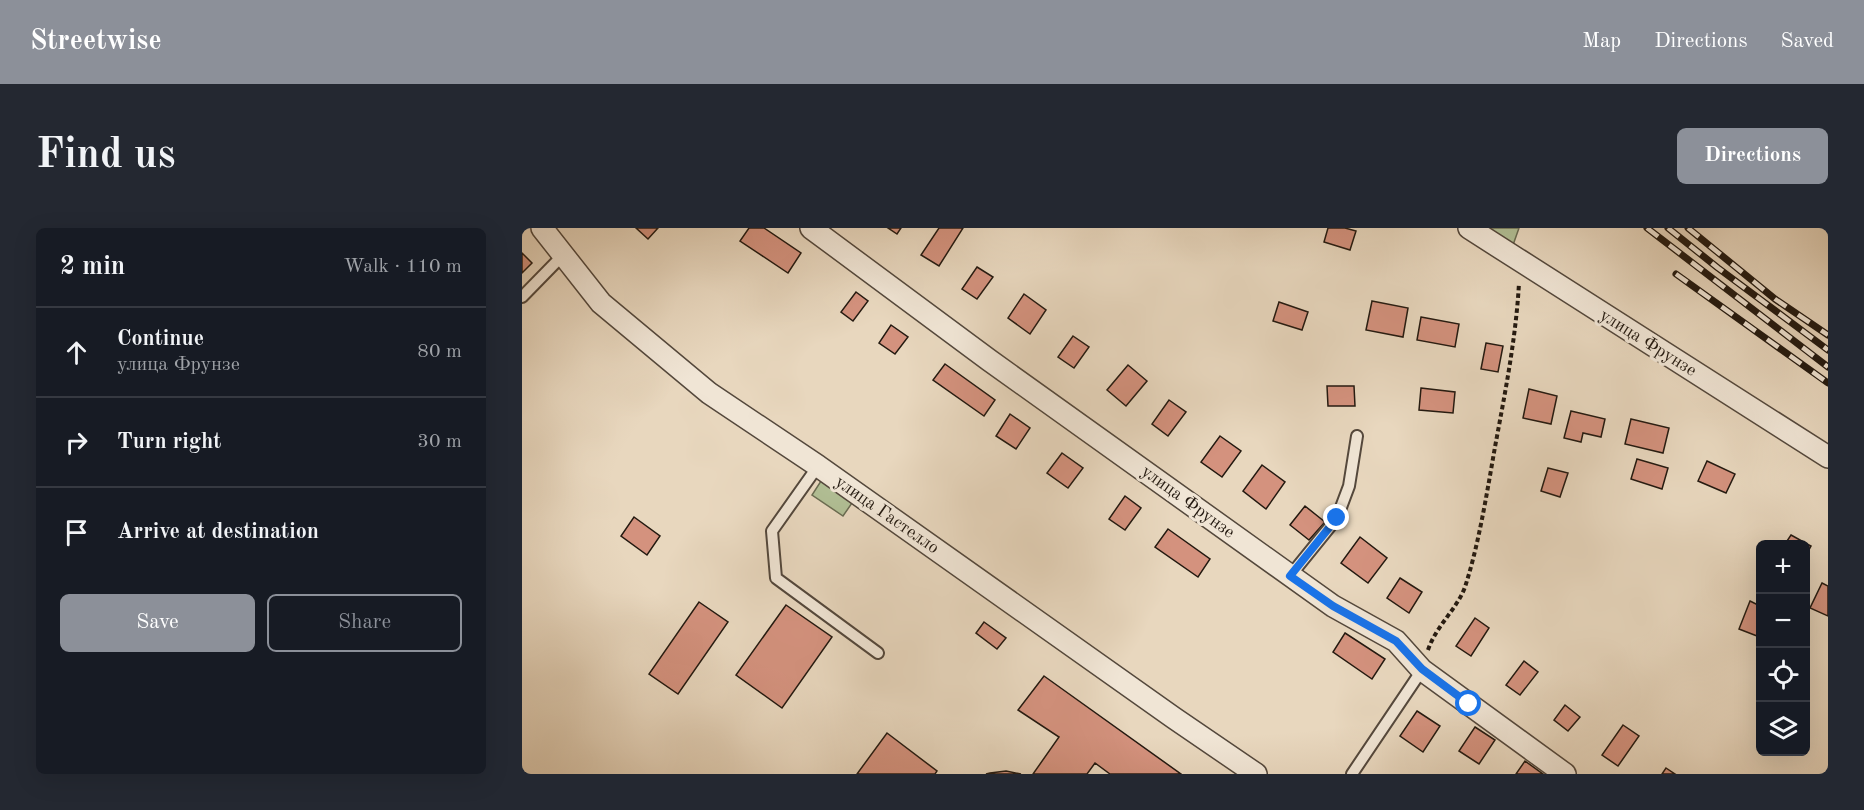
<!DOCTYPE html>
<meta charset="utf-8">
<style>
body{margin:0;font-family:"Old Standard TT",serif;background:#242831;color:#f1f3f6}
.controls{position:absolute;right:18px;bottom:18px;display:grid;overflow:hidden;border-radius:9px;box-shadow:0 6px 24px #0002}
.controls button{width:54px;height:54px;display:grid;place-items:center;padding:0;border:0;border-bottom:2px solid #363941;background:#171b24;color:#f1f3f6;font:30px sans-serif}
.stop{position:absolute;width:18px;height:18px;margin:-14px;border:4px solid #1a73e8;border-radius:50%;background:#fff}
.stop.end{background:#1a73e8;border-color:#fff;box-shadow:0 2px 6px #0008}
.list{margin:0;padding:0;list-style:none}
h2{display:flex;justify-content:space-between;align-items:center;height:78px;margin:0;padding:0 24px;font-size:26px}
h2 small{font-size:20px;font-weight:400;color:#9ea1a6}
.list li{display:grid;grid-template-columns:39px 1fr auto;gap:18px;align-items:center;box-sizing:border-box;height:90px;padding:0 24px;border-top:2px solid #363941}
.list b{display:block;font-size:22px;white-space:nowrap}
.list p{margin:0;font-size:20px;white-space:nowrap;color:#9ea1a6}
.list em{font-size:20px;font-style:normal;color:#9ea1a6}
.actions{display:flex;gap:12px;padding:18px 24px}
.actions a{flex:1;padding:14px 0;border:2px solid #8c9099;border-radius:9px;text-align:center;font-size:21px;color:#8c9099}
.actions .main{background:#8c9099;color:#fff}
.icon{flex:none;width:33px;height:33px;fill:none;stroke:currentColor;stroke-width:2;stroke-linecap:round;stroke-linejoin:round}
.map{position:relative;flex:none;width:1306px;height:546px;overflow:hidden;border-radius:9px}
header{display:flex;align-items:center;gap:36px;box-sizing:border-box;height:84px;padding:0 30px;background:#8c9099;color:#fff}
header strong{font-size:28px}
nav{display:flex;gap:33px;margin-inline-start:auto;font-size:21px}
.intro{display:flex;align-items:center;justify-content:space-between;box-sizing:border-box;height:144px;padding:0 36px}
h1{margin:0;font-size:42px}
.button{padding:15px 27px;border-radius:9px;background:#8c9099;color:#fff;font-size:21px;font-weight:700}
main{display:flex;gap:36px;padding:0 36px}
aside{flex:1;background:#171b24;border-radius:9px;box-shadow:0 6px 24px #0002}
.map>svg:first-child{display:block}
.green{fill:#b1bf95;stroke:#6a6c52;stroke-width:1.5}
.building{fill:#d4927e;stroke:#231910;stroke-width:1.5}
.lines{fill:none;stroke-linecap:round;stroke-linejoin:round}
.lane-casing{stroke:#54483c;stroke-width:14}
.street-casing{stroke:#54483c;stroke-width:24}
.path{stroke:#231910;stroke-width:4;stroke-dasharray:4.5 3;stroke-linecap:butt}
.lane{stroke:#f0e5d5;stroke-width:10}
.street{stroke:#f0e5d5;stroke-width:21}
.rail-casing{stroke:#231910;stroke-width:7}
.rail{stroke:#f0e5d5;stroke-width:4.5;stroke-dasharray:14;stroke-linecap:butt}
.route{stroke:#1a73e8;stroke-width:8}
.labels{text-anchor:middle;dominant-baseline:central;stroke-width:6;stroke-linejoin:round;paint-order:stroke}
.street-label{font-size:18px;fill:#231910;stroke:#f0e5d5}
</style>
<header>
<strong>Streetwise</strong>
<nav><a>Map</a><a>Directions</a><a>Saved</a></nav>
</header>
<div class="intro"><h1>Find us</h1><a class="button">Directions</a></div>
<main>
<aside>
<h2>2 min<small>Walk · 110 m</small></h2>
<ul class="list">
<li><svg class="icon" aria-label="ahead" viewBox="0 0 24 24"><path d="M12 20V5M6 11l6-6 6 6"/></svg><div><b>Continue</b><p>улица Фрунзе</p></div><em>80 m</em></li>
<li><svg class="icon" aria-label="right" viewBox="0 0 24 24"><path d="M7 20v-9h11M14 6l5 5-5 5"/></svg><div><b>Turn right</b></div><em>30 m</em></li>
<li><svg class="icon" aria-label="arrive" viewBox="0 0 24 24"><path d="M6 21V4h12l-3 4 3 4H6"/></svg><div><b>Arrive at destination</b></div></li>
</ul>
<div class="actions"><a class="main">Save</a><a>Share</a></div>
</aside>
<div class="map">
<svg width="1306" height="546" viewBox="0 0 1306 546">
<rect width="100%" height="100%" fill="#e8d7be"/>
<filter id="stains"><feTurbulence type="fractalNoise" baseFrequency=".00333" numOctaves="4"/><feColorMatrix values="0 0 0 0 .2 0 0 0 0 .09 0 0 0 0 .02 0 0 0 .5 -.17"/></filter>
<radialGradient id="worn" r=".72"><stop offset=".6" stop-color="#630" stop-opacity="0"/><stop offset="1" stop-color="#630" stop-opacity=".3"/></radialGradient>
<!-- green -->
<g class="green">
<polygon points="964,0 997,0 991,17"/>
<polygon points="299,253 330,275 321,288 290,267"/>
</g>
<!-- building -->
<g class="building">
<polygon points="114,0 136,0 126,11"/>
<polygon points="227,0 242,0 279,25 266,45 218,13"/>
<polygon points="366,0 379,0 375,6"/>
<polygon points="417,0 441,0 417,38 399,27"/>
<polygon points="806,0 823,0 834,3 828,22 802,14"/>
<polygon points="0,25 10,35 0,45"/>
<polygon points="455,39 471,49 455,71 440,61"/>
<polygon points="334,64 346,73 331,93 319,84"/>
<polygon points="502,66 524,82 508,106 486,90"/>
<polygon points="850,73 886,80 881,109 844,102"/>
<polygon points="757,74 786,84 780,102 751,93"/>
<polygon points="899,89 937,96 933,119 895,112"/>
<polygon points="369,97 386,109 373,126 357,115"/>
<polygon points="551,108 567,119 552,140 536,129"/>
<polygon points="964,115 981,118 976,144 959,141"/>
<polygon points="423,136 473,172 462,188 411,152"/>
<polygon points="606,137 625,153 604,178 585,162"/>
<polygon points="805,158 832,158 833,178 806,178"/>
<polygon points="899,160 933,164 931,185 897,182"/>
<polygon points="1007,161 1035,168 1029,196 1001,190"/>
<polygon points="647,172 664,184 646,208 630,196"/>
<polygon points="1049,183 1083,191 1079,209 1061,205 1059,214 1042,210"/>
<polygon points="488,186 508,200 494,221 474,208"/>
<polygon points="1109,191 1147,200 1141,225 1103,216"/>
<polygon points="698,208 719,223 700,249 679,234"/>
<polygon points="540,225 561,240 546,260 525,245"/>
<polygon points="1115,231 1146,240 1140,261 1109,251"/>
<polygon points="1185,233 1213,246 1204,265 1176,253"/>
<polygon points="740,237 763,254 744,281 721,263"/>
<polygon points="1026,240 1046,245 1038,269 1019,263"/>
<polygon points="603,268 619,280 603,302 587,291"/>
<polygon points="783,278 803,294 787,312 768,297"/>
<polygon points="112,289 138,308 125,327 99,308"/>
<polygon points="646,301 688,331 676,349 633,319"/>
<polygon points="1269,307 1289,318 1284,327 1284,316 1263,316"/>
<polygon points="838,309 865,330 846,355 819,335"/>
<polygon points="878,350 900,364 887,385 865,370"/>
<polygon points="1300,355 1306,358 1306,388 1288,380"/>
<polygon points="1228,373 1238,378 1238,400 1235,408 1217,401"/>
<polygon points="177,374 206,394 156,466 127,446"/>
<polygon points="264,377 310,409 260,480 214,447"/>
<polygon points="953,390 967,400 949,428 934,418"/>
<polygon points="462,394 484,410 475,421 454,405"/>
<polygon points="823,405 863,431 850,451 811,424"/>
<polygon points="1002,433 1016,444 998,467 984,457"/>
<polygon points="522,448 659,546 588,546 573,535 565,546 511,546 537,509 496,482"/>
<polygon points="1043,477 1058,489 1046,503 1032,492"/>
<polygon points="895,483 918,498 901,524 878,508"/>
<polygon points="1101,497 1117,508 1096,538 1080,527"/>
<polygon points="953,499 973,512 957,536 937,523"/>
<polygon points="365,505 415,543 413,546 335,546"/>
<polygon points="1003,533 1021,546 994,546"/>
<polygon points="1144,540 1153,546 1140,546"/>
<polygon points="484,543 499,546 464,546 468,545"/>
</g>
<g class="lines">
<!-- lane casing -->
<g class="lane-casing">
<g id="lane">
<polyline points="0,69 42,26"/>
<polyline points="296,238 250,303 254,350 356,425"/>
<polyline points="768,348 815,290 827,258 835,208"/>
<polyline points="830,546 900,442"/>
</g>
</g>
<!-- street casing -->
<g class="street-casing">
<g id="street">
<polyline points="20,0 79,75 187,165 296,238 652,490 734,546"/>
<polyline points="289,0 467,132 811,378 874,413 900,442 1043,546"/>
<polyline points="947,0 1306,229"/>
</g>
</g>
<!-- path -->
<path class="path" d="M906,422C914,398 935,381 943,359C957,316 965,264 973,219C983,165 994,110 997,55"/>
<!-- lane -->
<use href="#lane" class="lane"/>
<!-- street -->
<use href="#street" class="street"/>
<!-- rail casing -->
<g class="rail-casing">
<g id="rail">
<polyline points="1125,0 1306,139"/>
<polyline points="1146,0 1196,40 1306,122"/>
<polyline points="1166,0 1253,71 1306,107"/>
<polyline points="1154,46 1306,155"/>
</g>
</g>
<!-- rail -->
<use href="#rail" class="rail"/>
</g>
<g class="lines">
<!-- route -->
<polyline class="route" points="815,290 768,348 811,378 874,413 900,441 947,476"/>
</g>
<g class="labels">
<!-- street labels -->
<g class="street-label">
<text transform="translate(1126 115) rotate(32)">улица Фрунзе</text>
<text transform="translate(666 274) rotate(36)">улица Фрунзе</text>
<text transform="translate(365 287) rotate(35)">улица Гастелло</text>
</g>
</g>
<rect width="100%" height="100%" filter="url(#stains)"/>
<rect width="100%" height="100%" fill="url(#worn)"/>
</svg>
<div class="controls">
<button>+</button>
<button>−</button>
<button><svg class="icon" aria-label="locate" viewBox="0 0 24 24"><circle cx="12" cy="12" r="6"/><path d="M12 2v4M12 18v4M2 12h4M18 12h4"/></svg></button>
<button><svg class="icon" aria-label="layers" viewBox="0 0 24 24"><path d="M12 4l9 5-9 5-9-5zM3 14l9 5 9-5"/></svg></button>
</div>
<div class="stop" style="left:947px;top:476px"></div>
<div class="stop end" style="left:815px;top:290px"></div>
</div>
</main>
